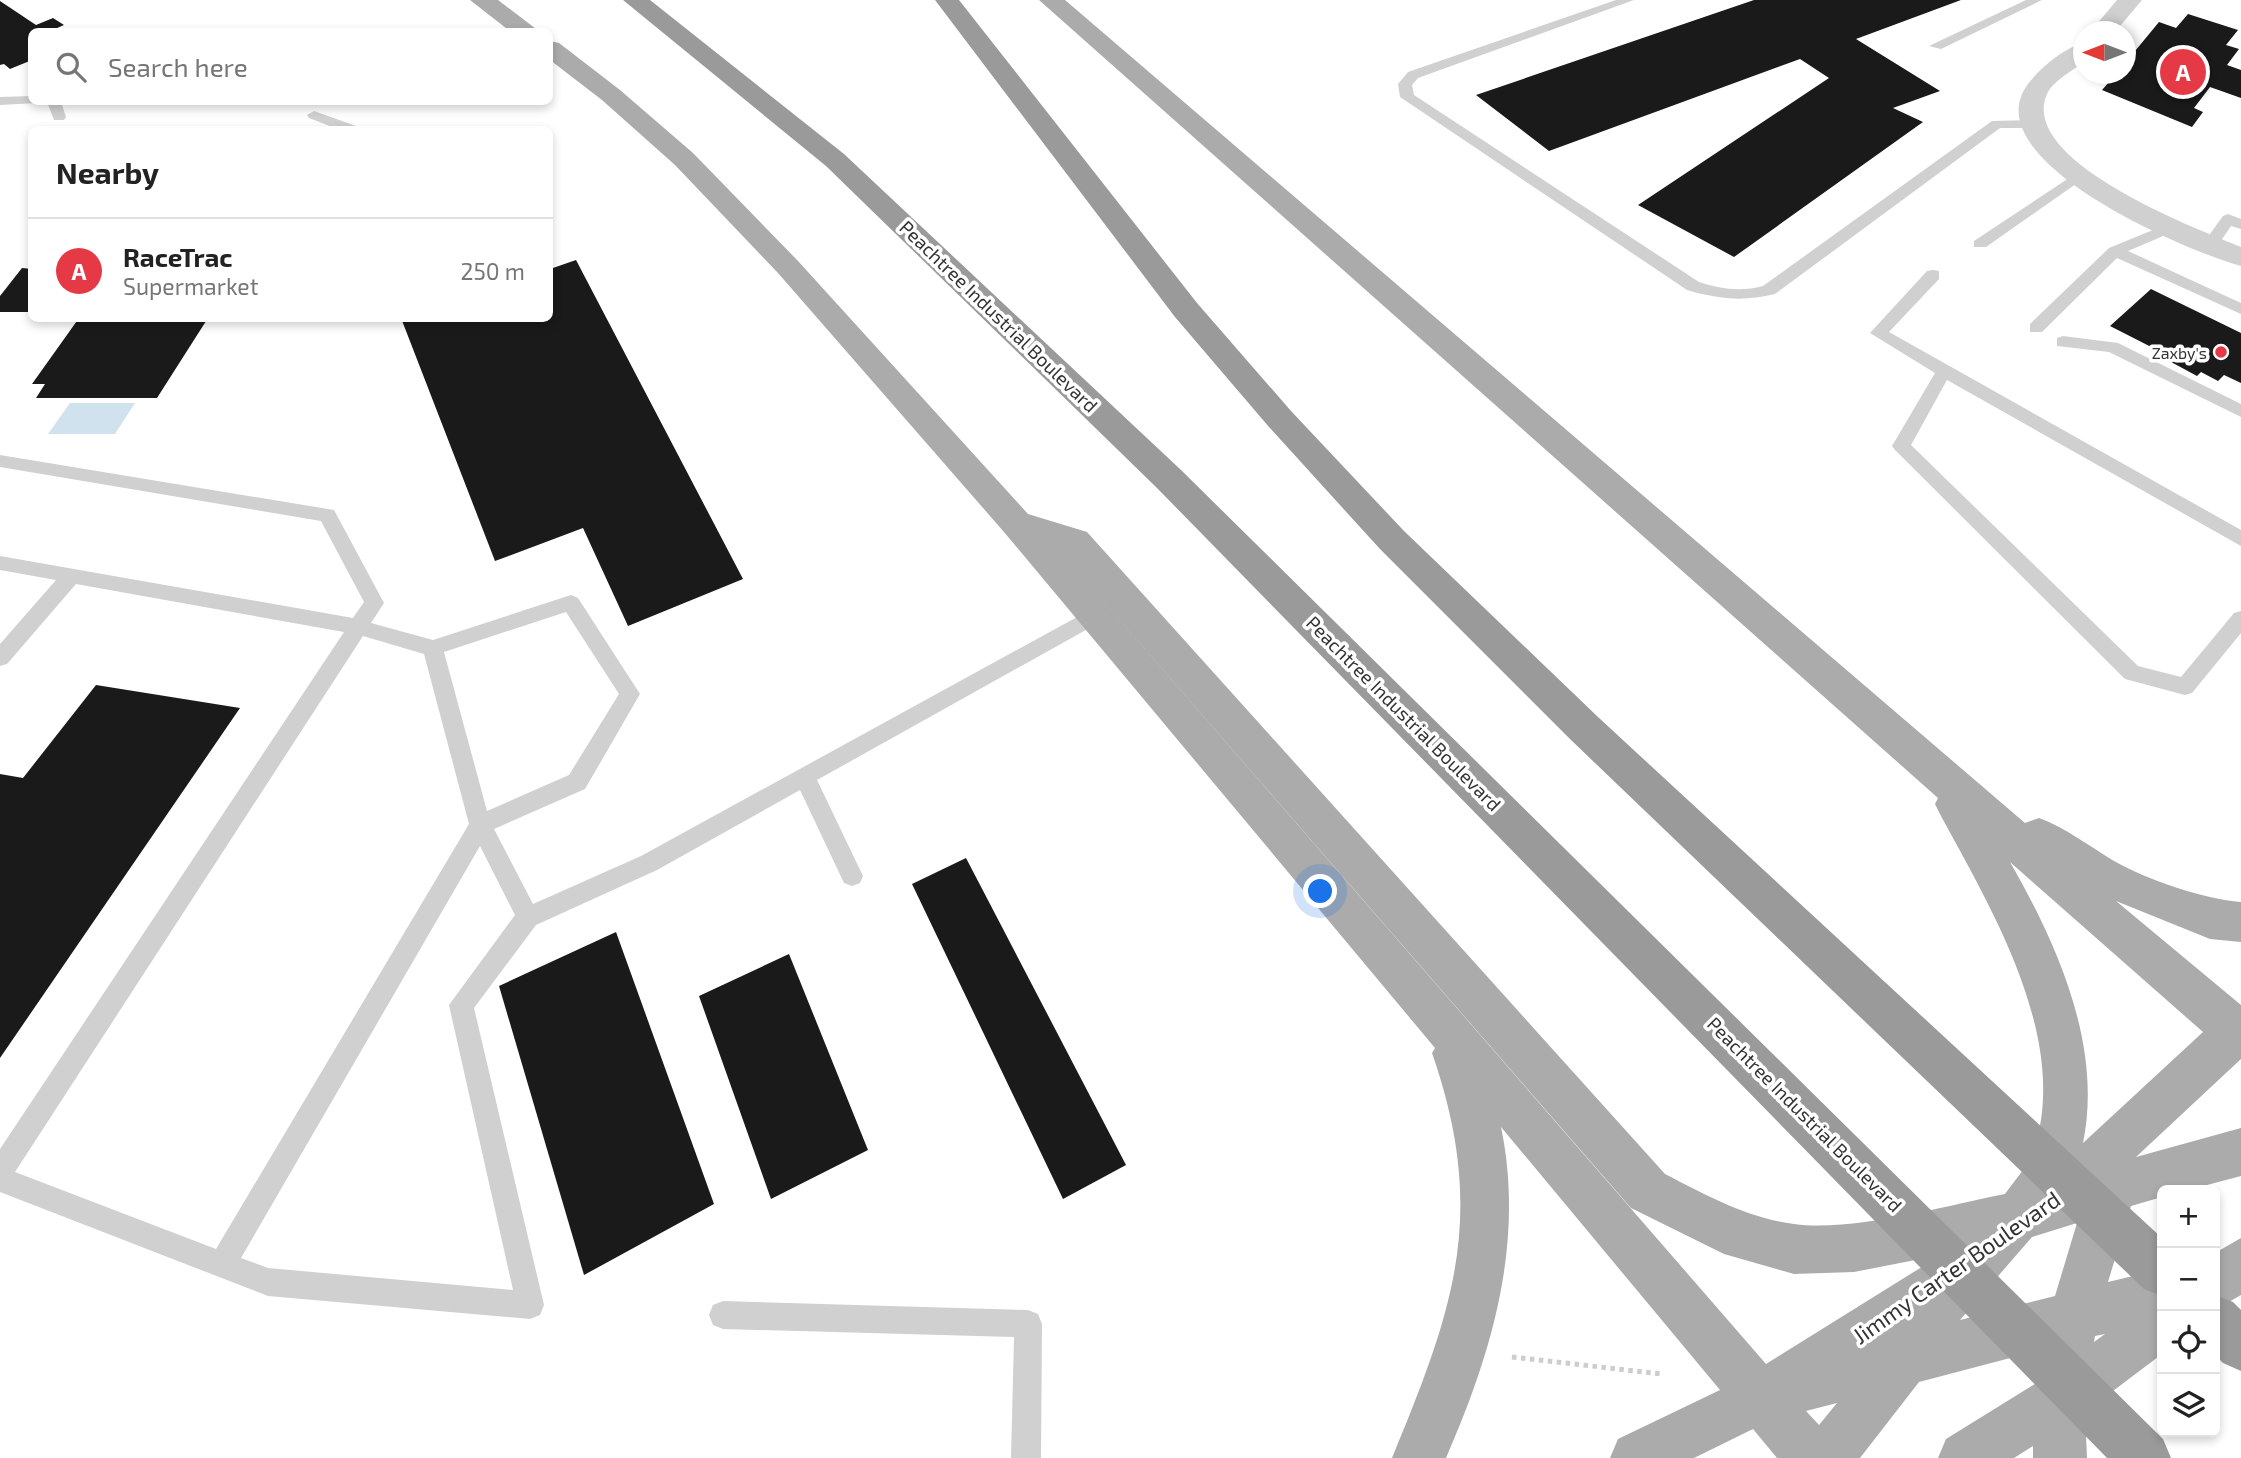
<!DOCTYPE html>
<meta charset="utf-8">
<style>
body{margin:0;font-family:"Exo 2",sans-serif;background:#f2f2f2;color:#222}
.controls{position:absolute;right:21px;bottom:21px;display:grid;overflow:hidden;border-radius:10px;box-shadow:0 4px 10px #0003}
.controls button{width:63px;height:63px;display:grid;place-items:center;padding:0;border:0;border-bottom:2px solid #e0e0e0;background:#fff;color:#222;font:35px sans-serif}
.compass{position:absolute;left:2073px;top:21px;width:63px;height:63px;border-radius:50%;background:#fff;box-shadow:0 4px 10px #0003;rotate:270deg}
.you{position:absolute;left:1321px;top:892px;width:24px;height:24px;margin:-18px;border:5px solid #fff;border-radius:50%;background:#1a73e8;box-shadow:0 0 0 10px #1a73e833}
.badge{display:grid;place-items:center;width:46px;height:46px;border-radius:50%;background:#e63946;color:#fff;font-size:23px;font-weight:700}
.pin{position:absolute;translate:-50% -50%;border:4px solid #fff;box-shadow:0 2px 7px #0006}
.list{margin:0;padding:0;list-style:none}
h2{display:flex;justify-content:space-between;align-items:center;height:91px;margin:0;padding:0 28px;font-size:30px}
h2 small{font-size:23px;font-weight:400;color:#767676}
.list li{display:grid;grid-template-columns:46px 1fr auto;gap:21px;align-items:center;box-sizing:border-box;height:105px;padding:0 28px;border-top:2px solid #e0e0e0}
.list b{display:block;font-size:26px;white-space:nowrap}
.list p{margin:0;font-size:23px;white-space:nowrap;color:#767676}
.list em{font-size:23px;font-style:normal;color:#767676}
.icon{flex:none;width:38px;height:38px;fill:none;stroke:currentColor;stroke-width:2;stroke-linecap:round;stroke-linejoin:round}
.map{position:relative;flex:none;width:2241px;height:1458px;overflow:hidden}
.search{position:absolute;background:#fff;box-shadow:0 4px 10px #0003;left:28px;top:28px;width:525px;height:77px;display:flex;align-items:center;gap:18px;box-sizing:border-box;padding:0 24px;border-radius:10px;color:#767676;font-size:26px}
.panel{position:absolute;background:#fff;box-shadow:0 4px 10px #0003;left:28px;top:126px;width:525px;height:196px;border-radius:10px}
.map>svg:first-child{display:block}
.water{fill:#cfe2ee}
.building{fill:#1a1a1a}
.lines{fill:none;stroke-linecap:round;stroke-linejoin:round}
.path{stroke:#cdcdcd;stroke-width:5;stroke-dasharray:4.5 4.5;stroke-linecap:butt}
.service{fill:#d0d0d0;fill-rule:evenodd}
.minor{fill:#d0d0d0;fill-rule:evenodd}
.primary{fill:#ababab;fill-rule:evenodd}
.motorway{fill:#9a9a9a;fill-rule:evenodd}
.poi-dot{fill:#e63946;stroke:#fff;stroke-width:2.5}
.labels{text-anchor:middle;dominant-baseline:central;stroke-width:7;stroke-linejoin:round;paint-order:stroke}
.far-poi-label{font-size:16px;fill:#333;stroke:#fff;text-anchor:end}
.street-label{font-size:19px;fill:#333;stroke:#fff}
.near-street-label{font-size:23px;fill:#333;stroke:#fff}
</style>
<div class="map">
<svg width="2241" height="1458" viewBox="0 0 2241 1458">
<rect width="100%" height="100%" fill="#fff"/>
<!-- water -->
<polygon class="water" points="70,403 135,403 115,434 48,434"/>
<!-- building -->
<g class="building">
<polygon points="1754,0 1961,0 1856,39 1940,91 1893,108 1923,122 1734,257 1638,205 1829,78 1800,59 1549,151 1476,95"/>
<polygon points="0,1 36,25 53,18 64,25 48,32 32,32 32,60 10,69 4,64 0,65"/>
<polygon points="2188,14 2238,30 2226,45 2239,49 2227,65 2241,70 2241,98 2210,87 2194,108 2203,112 2192,127 2102,90 2116,74 2126,74 2126,62 2159,22 2176,28"/>
<polygon points="576,260 743,579 628,626 583,528 495,561 401,318 550,318 550,269"/>
<polygon points="22,268 32,269 32,312 0,312 0,296"/>
<polygon points="2151,289 2241,333 2241,383 2224,375 2218,381 2201,372 2197,376 2160,356 2163,353 2110,326"/>
<polygon points="79,318 208,318 157,398 36,398 45,384 32,384"/>
<polygon points="96,685 240,708 0,1058 0,774 23,778"/>
<polygon points="966,858 1126,1165 1063,1199 912,884"/>
<polygon points="616,932 714,1204 584,1275 499,986"/>
<polygon points="789,954 868,1150 771,1199 699,996"/>
</g>
<g class="lines">
<!-- path -->
<polyline class="path" points="1512,1357 1662,1374"/>
<!-- service -->
<g class="service">
<path d="M1616,0H1634L1418,78L1412,85L1414,95L1699,282C1720,289 1741,292 1763,286L1992,121L2034,120L2041,124L2034,128H2000L1775,294C1743,302 1718,299 1687,290L1400,97L1398,84L1408,72Z"/>
<polygon points="2026,0 2042,0 1941,49 1929,46"/>
<polygon points="32,96 32,102 37,103 0,105 0,97"/>
<polygon points="47,102 61,102 66,117 64,120 54,120"/>
<polygon points="314,111 359,127 361,130 340,130 309,118 307,115"/>
<polygon points="2078,172 2085,176 2083,179 1986,247 1974,247 1974,241"/>
<polygon points="2228,214 2241,219 2241,229 2231,226 2216,248 2204,248 2202,245 2223,216"/>
<polygon points="2170,223 2175,225 2175,231 2128,251 2241,303 2241,314 2117,258 2042,332 2030,332 2030,324 2109,248"/>
<polygon points="1933,270 1939,271 1939,279 1889,332 2241,530 2241,546 1947,380 1911,445 2138,666 2181,677 2234,613 2241,611 2241,633 2192,693 2185,695 2125,679 1895,450 1892,446 1935,373 1870,333 1927,271"/>
<polygon points="2063,336 2118,343 2241,404 2241,417 2109,352 2057,346 2057,338"/>
<path d="M0,455L334,510L384,603L371,623L433,640L571,595L578,598L640,694L585,789L494,829L533,904L641,856L1088,611H1102L1105,616L1102,621L817,780L863,876L860,883L852,886L844,883L800,790L657,870L536,925L474,1008L544,1305L540,1315L530,1319L268,1296L0,1192V1149L344,632L76,584L7,664L0,666V644L56,580L0,570V556L353,618L364,602L321,521L0,467ZM566,612L619,694L569,775L487,811L444,652ZM363,636L424,654L469,824L216,1249L15,1172ZM480,846L515,915L449,1005L513,1290L268,1268L241,1258Z"/>
<polygon points="723,1301 1028,1310 1038,1314 1042,1324 1041,1458 1011,1458 1014,1337 723,1329 713,1325 709,1315 713,1305"/>
</g>
<!-- minor -->
<g class="minor">
<polygon points="2117,0 2142,0 2115,32 2090,32"/>
<path d="M2084,43V62C2072,71 2053,81 2047,94C2017,161 2197,229 2241,247V266C2189,252 1971,160 2028,84C2040,68 2065,47 2084,43Z"/>
</g>
<!-- primary -->
<g class="primary">
<polygon points="470,0 498,0 540,32 511,32"/>
<path d="M1039,0H1065L2025,823L2039,818C2066,828 2089,846 2114,861C2147,880 2204,899 2241,902V942L2210,939L2116,901L2241,1005V1059L2136,1157L2241,1128V1176L2188,1190H2162V1197L2131,1206L2108,1282L2162,1269V1354L2085,1412L2087,1458H2033V1446L2014,1458H1938L1946,1439L2035,1384L2041,1350L1919,1382L1860,1458H1777L1753,1429L1694,1458H1610L1618,1439L1720,1390L1501,1127C1525,1242 1492,1353 1446,1458H1392C1454,1308 1488,1214 1432,1053L1435,1048L1004,532L778,273L675,165L602,100L550,60V41L559,43L620,90L693,153L798,261L1028,514L1087,532L1665,1174C1706,1195 1747,1218 1794,1224C1854,1232 1944,1206 2005,1194C2014,1181 2029,1165 2034,1150C2070,1039 1992,910 1941,816L1935,804L1938,798ZM1058,549L1631,1208L1724,1254L1794,1274L1854,1272L1941,1255L1766,1364ZM2010,862L2203,1032L2083,1143C2103,1046 2057,944 2010,862ZM2077,1223L2055,1296L1960,1320L2032,1237ZM2105,1334L2094,1342L2095,1336ZM1837,1403L1819,1425L1806,1411Z"/>
<polygon points="2241,1238 2241,1295 2215,1310 2215,1253"/>
</g>
<!-- motorway -->
<g class="motorway">
<polygon points="623,0 650,0 844,154 1181,470 2163,1439 2171,1458 2107,1458 1157,488 826,166"/>
<polygon points="935,0 959,0 1197,303 1291,411 1404,531 1598,717 2162,1238 2162,1296 2144,1289 1570,739 1380,549 1269,427 1175,317"/>
<polygon points="2215,1295 2233,1302 2241,1310 2241,1371 2223,1363 2215,1355"/>
</g>
</g>
<!-- markers -->
<circle class="poi-dot" cx="2221" cy="352" r="7"/>
<g class="labels">
<!-- far-poi labels -->
<g class="far-poi-label">
<text x="2207" y="352">Zaxby's</text>
</g>
<!-- street labels -->
<g class="street-label">
<text transform="translate(999 316) rotate(44)">Peachtree Industrial Boulevard</text>
<text transform="translate(1404 713) rotate(45)">Peachtree Industrial Boulevard</text>
<text transform="translate(1805 1114) rotate(45)">Peachtree Industrial Boulevard</text>
</g>
<!-- near-street labels -->
<g class="near-street-label">
<text transform="translate(1956 1267) rotate(-35)">Jimmy Carter Boulevard</text>
</g>
</g>
</svg>
<div class="controls">
<button>+</button>
<button>−</button>
<button><svg class="icon" aria-label="locate" viewBox="0 0 24 24"><circle cx="12" cy="12" r="6"/><path d="M12 2v4M12 18v4M2 12h4M18 12h4"/></svg></button>
<button><svg class="icon" aria-label="layers" viewBox="0 0 24 24"><path d="M12 4l9 5-9 5-9-5zM3 14l9 5 9-5"/></svg></button>
</div>
<svg class="compass" viewBox="-18 -18 36 36"><path d="M0-13l5 13h-10z" fill="#e53935"/><path d="M0 13l5-13h-10z" fill="#767676"/></svg>
<div class="you"></div>
<div class="pin badge" style="left:2183px;top:72px">A</div>
<div class="search"><svg class="icon" aria-label="search" viewBox="0 0 24 24"><circle cx="10" cy="10" r="6"/><path d="M15 15l6 6"/></svg>Search here</div>
<section class="panel">
<h2>Nearby<small></small></h2>
<ul class="list">
<li><span class="badge">A</span><div><b>RaceTrac</b><p>Supermarket</p></div><em>250 m</em></li>
</ul>
</section>
</div>
